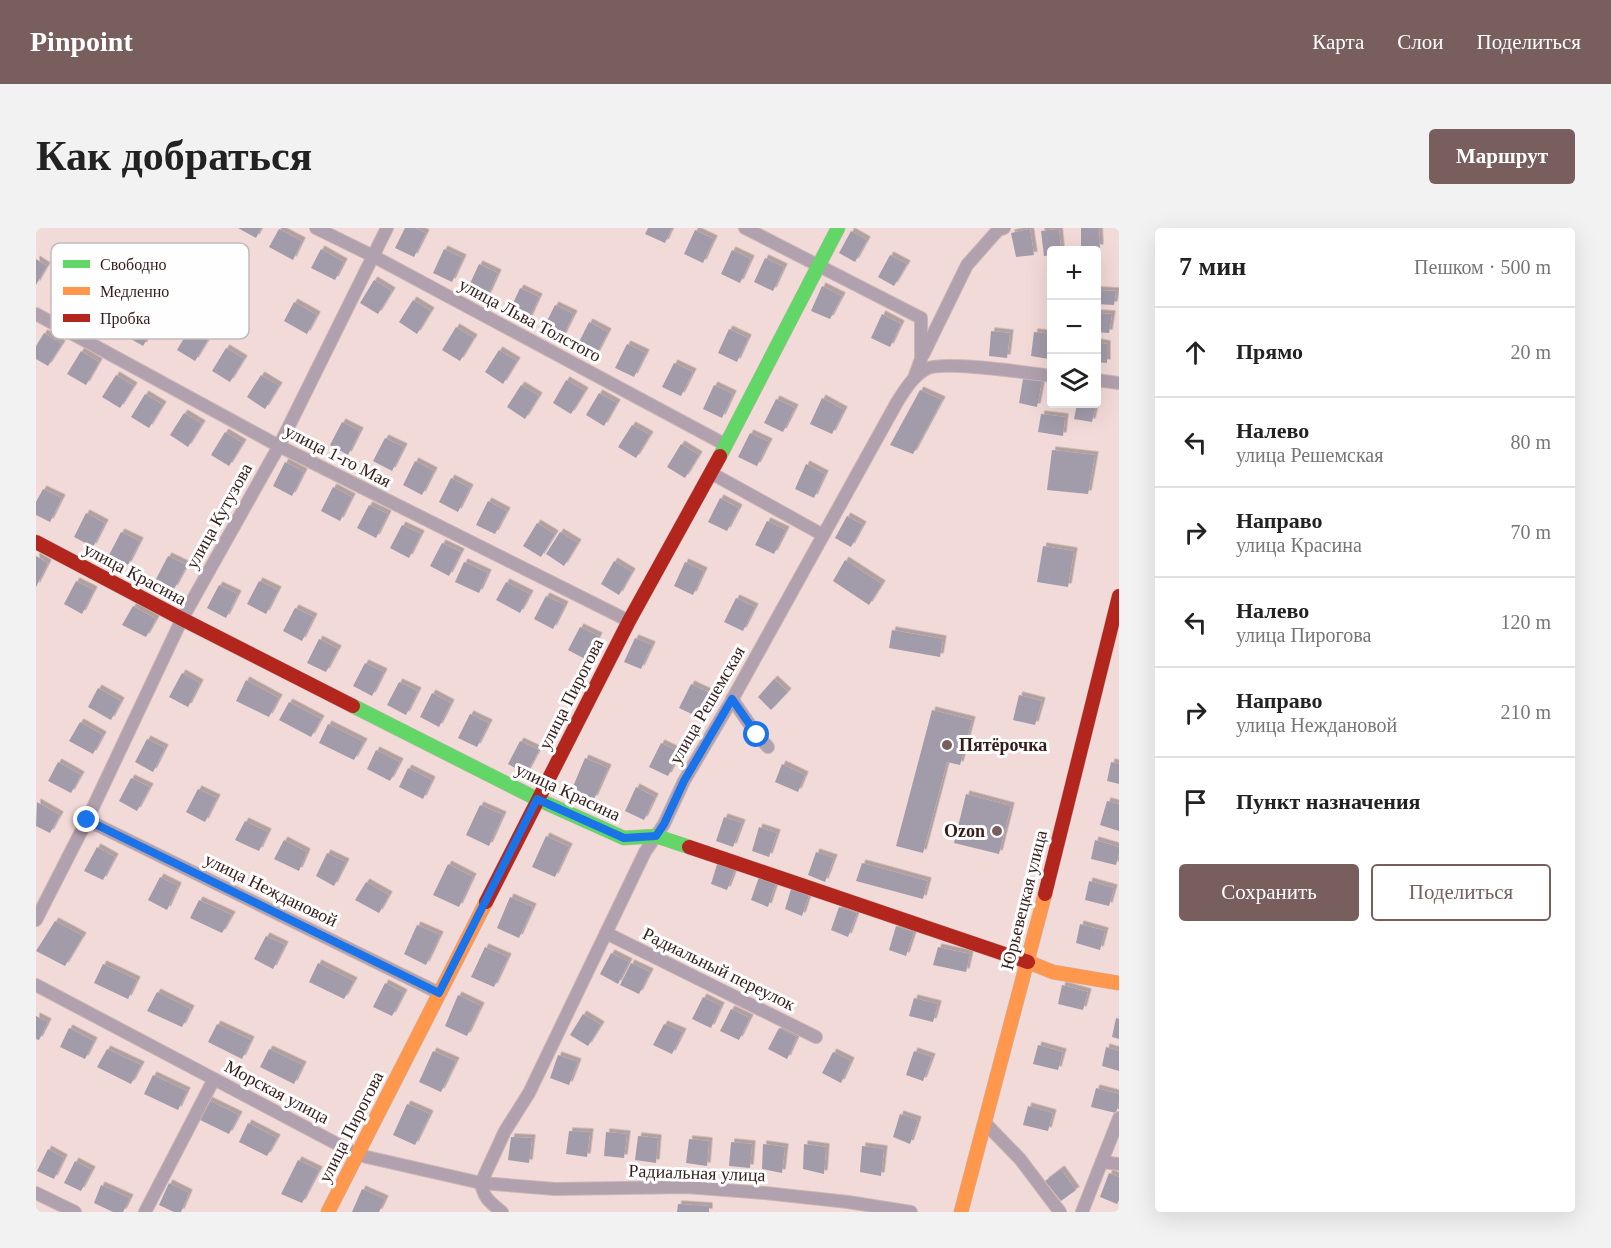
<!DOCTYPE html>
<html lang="ru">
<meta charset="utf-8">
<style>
body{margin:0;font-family:"Times New Roman",serif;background:#f2f2f2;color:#222}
.controls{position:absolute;right:18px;top:18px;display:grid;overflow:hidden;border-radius:6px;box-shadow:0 6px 24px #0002}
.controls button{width:54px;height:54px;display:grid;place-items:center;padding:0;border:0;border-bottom:2px solid #e0e0e0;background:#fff;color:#222;font:30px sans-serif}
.stop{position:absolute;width:18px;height:18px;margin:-14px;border:4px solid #1a73e8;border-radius:50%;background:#fff}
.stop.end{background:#1a73e8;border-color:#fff;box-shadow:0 2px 6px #0008}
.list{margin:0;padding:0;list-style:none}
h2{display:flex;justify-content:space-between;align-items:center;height:78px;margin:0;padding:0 24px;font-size:26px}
h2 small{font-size:20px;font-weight:400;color:#767676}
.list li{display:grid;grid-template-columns:39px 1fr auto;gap:18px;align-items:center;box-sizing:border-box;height:90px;padding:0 24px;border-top:2px solid #e0e0e0}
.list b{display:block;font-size:22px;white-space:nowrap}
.list p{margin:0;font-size:20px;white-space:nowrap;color:#767676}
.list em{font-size:20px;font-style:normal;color:#767676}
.actions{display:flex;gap:12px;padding:18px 24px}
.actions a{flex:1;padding:14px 0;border:2px solid #785f5d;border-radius:6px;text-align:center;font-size:21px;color:#785f5d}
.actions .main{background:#785f5d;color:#fff}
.icon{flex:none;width:33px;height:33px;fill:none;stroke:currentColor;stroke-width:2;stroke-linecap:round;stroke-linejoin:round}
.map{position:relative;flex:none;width:1083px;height:984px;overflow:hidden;border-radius:6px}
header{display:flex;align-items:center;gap:36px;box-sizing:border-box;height:84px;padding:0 30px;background:#785f5d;color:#fff}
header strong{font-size:28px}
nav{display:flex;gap:33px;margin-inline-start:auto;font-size:21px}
.intro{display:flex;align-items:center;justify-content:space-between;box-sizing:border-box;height:144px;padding:0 36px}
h1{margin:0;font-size:42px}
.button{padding:15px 27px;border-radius:6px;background:#785f5d;color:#fff;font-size:21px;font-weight:700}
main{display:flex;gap:36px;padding:0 36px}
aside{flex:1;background:#fff;border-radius:6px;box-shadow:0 6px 24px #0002}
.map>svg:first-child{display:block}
.building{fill:#a29caa;filter:url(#shadow)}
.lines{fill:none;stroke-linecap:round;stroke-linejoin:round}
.street-casing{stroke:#cab6b4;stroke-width:14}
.fast-casing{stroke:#cab6b4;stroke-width:15}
.slow-casing{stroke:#cab6b4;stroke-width:15}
.jam-casing{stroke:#cab6b4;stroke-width:15}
.street{stroke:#b1a0ad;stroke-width:12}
.fast{stroke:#63d668;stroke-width:14}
.slow{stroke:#ff974d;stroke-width:14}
.jam{stroke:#b3261e;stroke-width:14}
.route{stroke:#1a73e8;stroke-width:8}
.poi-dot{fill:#785f5d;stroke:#fefefe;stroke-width:2}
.labels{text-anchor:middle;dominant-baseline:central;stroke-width:6;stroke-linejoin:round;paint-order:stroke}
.street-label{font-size:18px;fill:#361d1b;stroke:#fefefe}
.poi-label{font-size:18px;font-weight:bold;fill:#361d1b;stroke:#fefefe;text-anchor:start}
.key{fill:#fefefe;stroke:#c2baba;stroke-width:1.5}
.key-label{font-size:16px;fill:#361d1b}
</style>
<header>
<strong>Pinpoint</strong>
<nav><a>Карта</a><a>Слои</a><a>Поделиться</a></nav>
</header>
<div class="intro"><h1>Как добраться</h1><a class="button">Маршрут</a></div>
<main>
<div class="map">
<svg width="1083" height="984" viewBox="0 0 1083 984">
<defs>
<filter id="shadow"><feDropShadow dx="3.5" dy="-3.5" stdDeviation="0" flood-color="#0004"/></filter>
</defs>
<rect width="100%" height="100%" fill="#f2dad8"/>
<!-- building -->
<g class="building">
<polygon points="202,0 225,0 220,10"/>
<polygon points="369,0 379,0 390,5 378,29 359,20"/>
<polygon points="612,0 636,0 629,15 609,6"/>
<polygon points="1045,0 1063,0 1064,20 1045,19"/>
<polygon points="243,1 266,13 257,32 233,19"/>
<polygon points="994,1 998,27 980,29 975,5"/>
<polygon points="1023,1 1025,22 1016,22 1016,27 1008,28 1005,3"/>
<polygon points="659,2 678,11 667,35 648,26"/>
<polygon points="815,3 831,12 819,34 803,25"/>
<polygon points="285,21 308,34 299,52 275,40"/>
<polygon points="408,21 427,30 416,54 397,45"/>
<polygon points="696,22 715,31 704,55 685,46"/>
<polygon points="854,27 871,36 858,58 842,49"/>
<polygon points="729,30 748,39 737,63 718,54"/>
<polygon points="0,31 11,38 0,57"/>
<polygon points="443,36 462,45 451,69 432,60"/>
<polygon points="338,52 356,63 342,86 324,75"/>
<polygon points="786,58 806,68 794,91 775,83"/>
<polygon points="484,60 503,69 492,93 473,84"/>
<polygon points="1060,62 1080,63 1078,77 1060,76"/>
<polygon points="377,72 395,83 381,106 363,94"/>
<polygon points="258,74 281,87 271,106 248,93"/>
<polygon points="519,77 538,86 526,110 507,101"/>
<polygon points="102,85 120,96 107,118 88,107"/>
<polygon points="1060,85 1076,86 1073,105 1060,104"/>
<polygon points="846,86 865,96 854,119 835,110"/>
<polygon points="553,94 572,104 560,127 541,118"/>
<polygon points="420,99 438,110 424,133 406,122"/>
<polygon points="154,100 173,110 159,133 141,122"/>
<polygon points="693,101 712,110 701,134 682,125"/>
<polygon points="955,103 974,105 971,130 953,128"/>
<polygon points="998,104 1016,106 1013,131 995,128"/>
<polygon points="8,105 26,116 12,138 0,131 0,118"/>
<polygon points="1060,114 1071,116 1071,135 1060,134"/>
<polygon points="591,116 610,125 598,149 579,140"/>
<polygon points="190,120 208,131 194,154 176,143"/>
<polygon points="463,122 481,133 467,156 449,144"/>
<polygon points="45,123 63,134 50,157 31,146"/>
<polygon points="638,135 657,144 645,168 626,159"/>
<polygon points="80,147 98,158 84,180 66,169"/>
<polygon points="225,147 243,158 229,181 211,169"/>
<polygon points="987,151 1006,153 1001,179 983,175"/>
<polygon points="530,152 549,163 535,186 517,175"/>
<polygon points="485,157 503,168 489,191 471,179"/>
<polygon points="678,157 697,166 686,190 667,181"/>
<polygon points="884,162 906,172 877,226 854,217"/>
<polygon points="563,165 581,175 568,198 550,187"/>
<polygon points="109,166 127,177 113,200 95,189"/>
<polygon points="786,170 808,182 796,206 774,196"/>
<polygon points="740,171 759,180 747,204 728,195"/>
<polygon points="1041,176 1060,176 1056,194 1038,191"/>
<polygon points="148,185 166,196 152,219 134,207"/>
<polygon points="1005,186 1029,189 1027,208 1002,204"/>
<polygon points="306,194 324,203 312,227 294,217"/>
<polygon points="596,197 614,207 600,230 582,219"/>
<polygon points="189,204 207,215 193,238 175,227"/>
<polygon points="714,205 733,214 721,238 702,229"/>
<polygon points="349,210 368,219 356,243 337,233"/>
<polygon points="645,216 663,227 649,250 631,239"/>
<polygon points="1016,222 1059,227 1052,266 1011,262"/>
<polygon points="379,233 398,243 386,267 367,257"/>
<polygon points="249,234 268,244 256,268 237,258"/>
<polygon points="770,236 789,246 778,270 759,261"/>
<polygon points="415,250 434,260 422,284 403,274"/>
<polygon points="297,259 316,269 304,293 285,283"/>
<polygon points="7,261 26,270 14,294 0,287 0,274"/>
<polygon points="684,270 703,280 691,303 672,294"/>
<polygon points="452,273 471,283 459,306 440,297"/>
<polygon points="333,277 352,286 340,310 321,300"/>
<polygon points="50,285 69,295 57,319 38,309"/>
<polygon points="811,288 827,297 815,319 799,310"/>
<polygon points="731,293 750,302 738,326 719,317"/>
<polygon points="501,295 519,306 505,329 487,318"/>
<polygon points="366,297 385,306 373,330 354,320"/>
<polygon points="85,304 104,313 92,337 73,327"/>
<polygon points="524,304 542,315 528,338 510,326"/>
<polygon points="406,315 425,324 413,348 394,338"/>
<polygon points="1007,318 1038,323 1032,359 1001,354"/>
<polygon points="0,328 12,335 0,359"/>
<polygon points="132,328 151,337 138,361 120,351"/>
<polygon points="809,332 846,356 833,377 797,353"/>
<polygon points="578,333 596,344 583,367 565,356"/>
<polygon points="428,334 452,345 443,365 419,354"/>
<polygon points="649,334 668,343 657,367 638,358"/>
<polygon points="40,353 58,362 46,386 28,376"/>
<polygon points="223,353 242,362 230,386 211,376"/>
<polygon points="470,354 494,366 484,385 460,372"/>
<polygon points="183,357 202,366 190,390 171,380"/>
<polygon points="510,368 529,377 517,401 498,391"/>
<polygon points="700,370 719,379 707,403 688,394"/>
<polygon points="97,378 120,391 110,409 86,397"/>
<polygon points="259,380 278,389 266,413 247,403"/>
<polygon points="544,399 563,408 551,432 532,422"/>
<polygon points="856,402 907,411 904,429 853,420"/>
<polygon points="599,410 616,417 605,441 588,434"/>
<polygon points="283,411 302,421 290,444 271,435"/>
<polygon points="329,435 348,444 336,468 317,458"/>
<polygon points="146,445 164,455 152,479 133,469"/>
<polygon points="738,451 752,464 735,482 722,469"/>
<polygon points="210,452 243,470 233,489 200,473"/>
<polygon points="363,454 382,463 370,487 351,477"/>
<polygon points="655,456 674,465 662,489 643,480"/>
<polygon points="62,460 85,473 75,492 52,479"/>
<polygon points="396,465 415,475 403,499 384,489"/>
<polygon points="983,467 1006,473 999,497 977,492"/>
<polygon points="253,474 285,491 275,509 243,492"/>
<polygon points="896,482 936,492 924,537 911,534 887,625 860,618"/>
<polygon points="434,486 453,495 441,519 422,510"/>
<polygon points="44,494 67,507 57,526 33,513"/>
<polygon points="292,496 328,514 318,532 283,515"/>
<polygon points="111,511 129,520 117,544 99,534"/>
<polygon points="484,513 503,522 490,546 472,536"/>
<polygon points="625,515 644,524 632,548 613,539"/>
<polygon points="340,522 364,534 354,553 331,541"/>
<polygon points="549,530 572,540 558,571 536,561"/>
<polygon points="22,534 45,547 35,565 12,553"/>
<polygon points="1075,534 1083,536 1083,556 1071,553"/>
<polygon points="746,536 769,547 762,564 739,554"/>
<polygon points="372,540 396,552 387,571 363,559"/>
<polygon points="95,550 114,559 101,583 83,573"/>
<polygon points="600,559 619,569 608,592 589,583"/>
<polygon points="162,561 181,570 169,594 150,584"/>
<polygon points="930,566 975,578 963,626 918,615"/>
<polygon points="1071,573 1083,576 1083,603 1064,597"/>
<polygon points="1,574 24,587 14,605 0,598"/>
<polygon points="444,577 467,587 453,618 430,607"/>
<polygon points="688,589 706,595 697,619 680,613"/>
<polygon points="209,593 232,604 223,623 199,612"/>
<polygon points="723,599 741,605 733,629 716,623"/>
<polygon points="510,608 533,619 519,649 496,639"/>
<polygon points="248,612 271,624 263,643 238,631"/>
<polygon points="1059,612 1083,619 1083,625 1080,637 1055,631"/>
<polygon points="61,619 79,629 67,652 48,643"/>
<polygon points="780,624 798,630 789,654 772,647"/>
<polygon points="291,625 310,634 298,658 280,648"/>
<polygon points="682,633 700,639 691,662 675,656"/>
<polygon points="826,635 892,653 887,671 820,653"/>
<polygon points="412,636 437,649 423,679 397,667"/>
<polygon points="124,649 142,658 131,682 112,672"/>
<polygon points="723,649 740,655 732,679 715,672"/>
<polygon points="1053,653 1078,660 1073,678 1049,672"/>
<polygon points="330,654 353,667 343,685 319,672"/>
<polygon points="756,658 774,664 766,688 749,681"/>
<polygon points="474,669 497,679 483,710 461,700"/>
<polygon points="163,672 196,687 186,705 154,690"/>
<polygon points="803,679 821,685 812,709 795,702"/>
<polygon points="19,693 47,708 29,738 0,723"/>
<polygon points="1044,696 1069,703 1064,722 1040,715"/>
<polygon points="381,697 404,707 390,737 368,726"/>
<polygon points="860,698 878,704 870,728 853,722"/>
<polygon points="230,708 249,717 237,741 218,731"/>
<polygon points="449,719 472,729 458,759 435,749"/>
<polygon points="902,719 934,726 930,744 897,737"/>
<polygon points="575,725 593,734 582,756 564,746"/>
<polygon points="282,735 318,753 308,771 273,754"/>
<polygon points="595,735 614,744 603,766 584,757"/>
<polygon points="67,736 101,752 92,771 58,755"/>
<polygon points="349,755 368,765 356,788 337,779"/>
<polygon points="1026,757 1052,764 1047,782 1022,776"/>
<polygon points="121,764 155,781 146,799 111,783"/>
<polygon points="422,767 445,778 431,808 409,798"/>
<polygon points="667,769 685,778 675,800 656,791"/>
<polygon points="878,770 902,776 897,794 873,788"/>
<polygon points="695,781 714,790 703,812 684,803"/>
<polygon points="547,786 565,797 552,818 534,807"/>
<polygon points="0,788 12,794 3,812 0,811"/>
<polygon points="1080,790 1083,791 1083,811 1076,809"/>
<polygon points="181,796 215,812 206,831 172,814"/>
<polygon points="628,796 647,804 636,826 617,817"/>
<polygon points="33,800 58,813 49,831 24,819"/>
<polygon points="743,800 761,809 751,831 732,821"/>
<polygon points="1002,817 1027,824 1022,842 997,836"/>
<polygon points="1070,819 1083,823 1083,843 1066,838"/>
<polygon points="71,821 105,837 95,856 61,839"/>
<polygon points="233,821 267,837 258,856 224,839"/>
<polygon points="397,823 420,833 405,864 383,854"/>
<polygon points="878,823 896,829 887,853 870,847"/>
<polygon points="797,824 815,833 805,855 786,845"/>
<polygon points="522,827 542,834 533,857 514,850"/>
<polygon points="117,847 151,863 142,882 108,866"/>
<polygon points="1060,860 1083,866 1083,874 1080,885 1055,879"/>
<polygon points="172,872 203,887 193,906 162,891"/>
<polygon points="371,876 394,886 379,917 357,907"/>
<polygon points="992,878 1017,885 1012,903 987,897"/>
<polygon points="864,886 882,892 874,916 857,909"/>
<polygon points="212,895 241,910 231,928 203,914"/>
<polygon points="533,903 554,904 551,929 530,926"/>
<polygon points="570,904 591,906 588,930 568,928"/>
<polygon points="602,908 622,910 620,935 599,932"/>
<polygon points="475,909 496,910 493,935 472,932"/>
<polygon points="653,911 673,913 671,938 650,935"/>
<polygon points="695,914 716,916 714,940 693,938"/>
<polygon points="727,916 749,919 746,945 726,941"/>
<polygon points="768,916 790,919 788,946 767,941"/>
<polygon points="826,918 848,921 845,948 824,944"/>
<polygon points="12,921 28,930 18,951 1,943"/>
<polygon points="262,932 283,942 266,975 245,966"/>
<polygon points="39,933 56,942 45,963 28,955"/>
<polygon points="1025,941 1040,962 1025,973 1009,953"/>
<polygon points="1073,945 1083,949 1083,972 1081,976 1064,969"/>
<polygon points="133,955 153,965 145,984 138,984 123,977"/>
<polygon points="65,957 94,970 87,984 77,984 58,975"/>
<polygon points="326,961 349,971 343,984 316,984"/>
<polygon points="642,976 673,978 673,984 641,984"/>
</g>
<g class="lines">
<!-- street casing -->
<g class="street-casing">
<g id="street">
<polyline points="280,0 337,28 690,217"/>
<polyline points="709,0 885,90 885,131 878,150"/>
<polyline points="0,86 243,218 593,393"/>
<polyline points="887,127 931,37 962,2 968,0"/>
<polyline points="1060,152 1083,155"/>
<polyline points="675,245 787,307"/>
<polyline points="696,471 721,507 732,519"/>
<polyline points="51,592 403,765"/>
<polyline points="0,692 51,592 146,391 243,218 351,0"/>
<polyline points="570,705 780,809"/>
<polyline points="0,757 322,927 445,955 519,961 651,959 729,965 812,974 875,984"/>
<polyline points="949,895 984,931 1024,984"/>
<polyline points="1066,934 1083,936"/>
<path d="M445,955L469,903L493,865L609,624L628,596L648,553L697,470L860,176C868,163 876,149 890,141C906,132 993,145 1016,148"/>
<path d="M445,955C448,971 454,974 466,984"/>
<polyline points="0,965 39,984"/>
<polyline points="109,984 178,851"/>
<polyline points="1046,984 1083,890"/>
</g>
</g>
<!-- fast casing -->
<g class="fast-casing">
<g id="fast">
<polyline points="684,228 802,0"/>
<polyline points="317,478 501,571 588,610 620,608 653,619"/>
</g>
</g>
<!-- slow casing -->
<g class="slow-casing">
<g id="slow">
<polyline points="992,734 1017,744 1083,755"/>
<polyline points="292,984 450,674"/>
<polyline points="925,984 1009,666"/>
</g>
</g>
<!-- jam casing -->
<g class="jam-casing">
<g id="jam">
<polyline points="0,314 146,391 317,478"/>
<polyline points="653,619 992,734"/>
<polyline points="1009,666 1083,368"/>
<polyline points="450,674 593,393 684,228"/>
</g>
</g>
<!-- street -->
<use href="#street" class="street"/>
<!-- fast -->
<use href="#fast" class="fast"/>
<!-- slow -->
<use href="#slow" class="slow"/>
<!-- jam -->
<use href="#jam" class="jam"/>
</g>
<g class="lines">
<!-- route -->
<polyline class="route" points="51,592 403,765 501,571 588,610 620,608 628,596 648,553 696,471 721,507"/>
</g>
<!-- markers -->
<g class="poi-dot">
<circle cx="911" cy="517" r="6"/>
<circle cx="961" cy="603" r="6"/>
</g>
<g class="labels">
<!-- street labels -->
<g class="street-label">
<text transform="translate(494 92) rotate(28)">улица Льва Толстого</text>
<text transform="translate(302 228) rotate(27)">улица 1-го Мая</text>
<text transform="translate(183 288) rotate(-61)">улица Кутузова</text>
<text transform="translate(99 346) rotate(28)">улица Красина</text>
<text transform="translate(535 466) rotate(-63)">улица Пирогова</text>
<text transform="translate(671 477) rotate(-60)">улица Решемская</text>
<text transform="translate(532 564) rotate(25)">улица Красина</text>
<text transform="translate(235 662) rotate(26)">улица Неждановой</text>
<text transform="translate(988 672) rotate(-76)">Юрьевецкая улица</text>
<text transform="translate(683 741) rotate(26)">Радиальный переулок</text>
<text transform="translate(241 864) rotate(28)">Морская улица</text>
<text transform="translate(315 899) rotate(-63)">улица Пирогова</text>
<text transform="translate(661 945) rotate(2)">Радиальная улица</text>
</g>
<!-- poi labels -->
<g class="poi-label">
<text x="923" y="517">Пятёрочка</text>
<text x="949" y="603" text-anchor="end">Ozon</text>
</g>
</g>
<!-- legend -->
<rect x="15" y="15" width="198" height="96" rx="9" class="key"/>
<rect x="27" y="32" width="27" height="8" fill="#63d668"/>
<rect x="27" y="59" width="27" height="8" fill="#ff974d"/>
<rect x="27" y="86" width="27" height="8" fill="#b3261e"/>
<g class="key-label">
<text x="64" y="42">Свободно</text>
<text x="64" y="69">Медленно</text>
<text x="64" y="96">Пробка</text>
</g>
</svg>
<div class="controls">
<button>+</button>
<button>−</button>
<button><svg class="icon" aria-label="layers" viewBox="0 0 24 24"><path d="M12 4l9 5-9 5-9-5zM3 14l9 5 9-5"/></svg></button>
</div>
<div class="stop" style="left:721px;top:507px"></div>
<div class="stop end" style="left:51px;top:592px"></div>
</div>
<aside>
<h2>7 мин<small>Пешком · 500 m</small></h2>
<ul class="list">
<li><svg class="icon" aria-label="ahead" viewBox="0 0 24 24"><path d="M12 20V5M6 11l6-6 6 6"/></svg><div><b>Прямо</b></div><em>20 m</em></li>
<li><svg class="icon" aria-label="left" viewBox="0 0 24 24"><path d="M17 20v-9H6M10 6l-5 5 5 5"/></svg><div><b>Налево</b><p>улица Решемская</p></div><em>80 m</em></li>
<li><svg class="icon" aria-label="right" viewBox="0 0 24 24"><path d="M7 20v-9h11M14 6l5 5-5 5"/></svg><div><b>Направо</b><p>улица Красина</p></div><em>70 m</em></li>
<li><svg class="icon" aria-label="left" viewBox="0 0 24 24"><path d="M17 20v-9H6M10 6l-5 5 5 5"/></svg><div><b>Налево</b><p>улица Пирогова</p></div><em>120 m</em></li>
<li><svg class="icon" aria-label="right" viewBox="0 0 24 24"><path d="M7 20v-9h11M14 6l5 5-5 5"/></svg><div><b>Направо</b><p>улица Неждановой</p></div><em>210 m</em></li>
<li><svg class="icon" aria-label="arrive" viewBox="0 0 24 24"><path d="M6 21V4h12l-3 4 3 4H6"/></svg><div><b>Пункт назначения</b></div></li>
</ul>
<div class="actions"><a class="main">Сохранить</a><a>Поделиться</a></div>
</aside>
</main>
